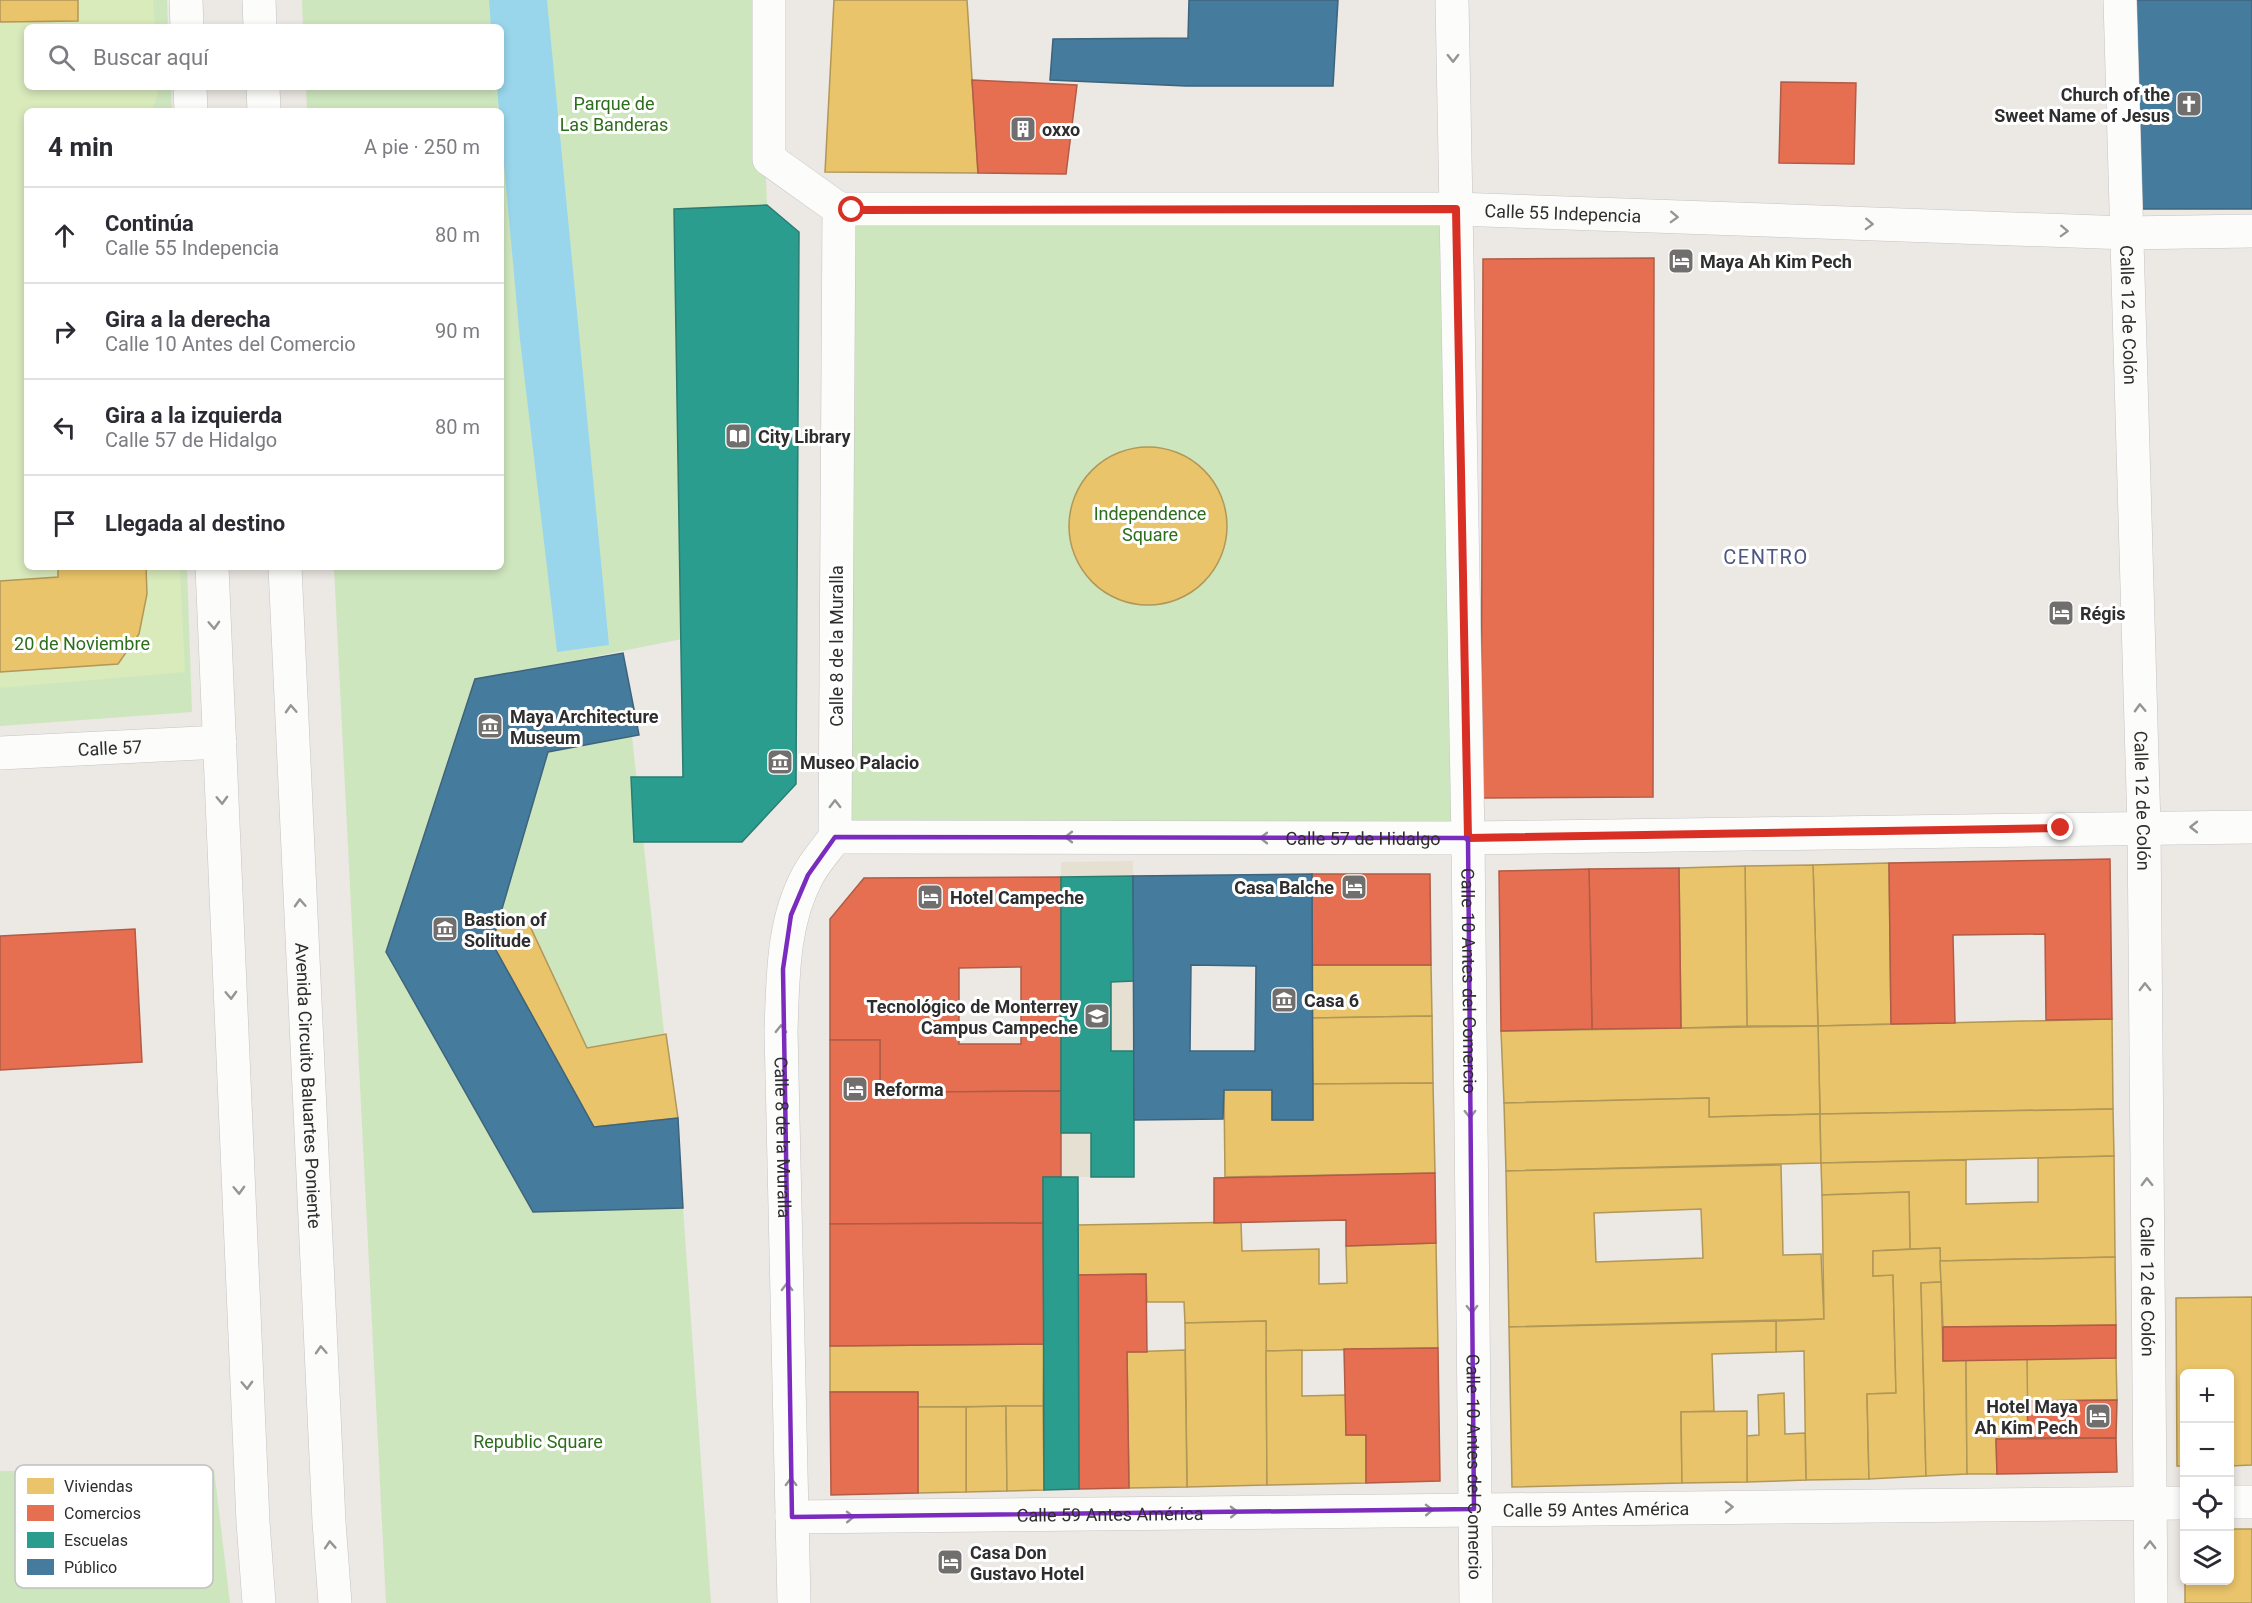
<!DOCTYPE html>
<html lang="es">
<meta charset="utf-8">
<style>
body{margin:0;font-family:Roboto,sans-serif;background:#f2f2f3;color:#2b2b33}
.controls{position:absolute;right:18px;bottom:18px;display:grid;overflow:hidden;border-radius:9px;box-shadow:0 3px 9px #0003}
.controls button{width:54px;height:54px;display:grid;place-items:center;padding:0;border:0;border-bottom:2px solid #e1e1e2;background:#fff;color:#2b2b33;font:30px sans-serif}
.stop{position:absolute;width:18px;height:18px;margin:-14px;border:4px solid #d93025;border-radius:50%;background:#fff}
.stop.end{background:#d93025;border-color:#fff;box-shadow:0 2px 6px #0008}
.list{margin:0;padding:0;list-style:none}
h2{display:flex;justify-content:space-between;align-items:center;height:78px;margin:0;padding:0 24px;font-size:26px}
h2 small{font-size:20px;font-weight:400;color:#7c7c81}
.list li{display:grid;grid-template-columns:39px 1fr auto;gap:18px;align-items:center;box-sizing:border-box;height:96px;padding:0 24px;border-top:2px solid #e1e1e2}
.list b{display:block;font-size:22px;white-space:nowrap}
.list p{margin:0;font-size:20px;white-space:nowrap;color:#7c7c81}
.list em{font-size:20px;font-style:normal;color:#7c7c81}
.icon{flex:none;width:33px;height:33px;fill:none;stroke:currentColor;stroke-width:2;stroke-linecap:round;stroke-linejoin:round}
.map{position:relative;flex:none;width:2252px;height:1603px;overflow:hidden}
.search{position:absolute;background:#fff;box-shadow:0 3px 9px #0003;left:24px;top:24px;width:480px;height:66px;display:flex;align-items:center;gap:15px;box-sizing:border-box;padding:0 21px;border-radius:9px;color:#7c7c81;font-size:22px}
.panel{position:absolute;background:#fff;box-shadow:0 3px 9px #0003;left:24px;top:108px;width:480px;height:462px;border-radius:9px}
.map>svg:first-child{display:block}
.education{fill:#e6e0d3}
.green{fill:#cee6be}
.pitch{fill:#d9eabb}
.water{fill:#99d6ec}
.homes{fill:#e9c46a;stroke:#b19758;stroke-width:1.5;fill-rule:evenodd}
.shops{fill:#e76f51;stroke:#b05c46;stroke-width:1.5;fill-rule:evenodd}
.schools{fill:#2a9d8f;stroke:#2b7c72;stroke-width:1.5}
.public{fill:#457b9d;stroke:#3e647c;stroke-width:1.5;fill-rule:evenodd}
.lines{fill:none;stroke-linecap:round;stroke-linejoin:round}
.pedestrian-casing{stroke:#c5c4c5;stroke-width:34}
.minor-casing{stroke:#c5c4c5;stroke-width:34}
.secondary-casing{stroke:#c5c4c5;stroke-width:34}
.pedestrian{stroke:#fcfcfb;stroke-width:33}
.minor{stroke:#fcfcfb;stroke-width:33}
.secondary{stroke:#fcfcfb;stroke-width:33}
.oneway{stroke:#959594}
.route{stroke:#d93025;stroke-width:8}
.marked{fill:none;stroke:#7b2cbf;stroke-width:4.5;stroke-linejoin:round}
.labels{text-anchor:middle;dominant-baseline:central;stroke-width:6;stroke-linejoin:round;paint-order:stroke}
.poi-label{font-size:18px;font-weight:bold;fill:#2e2e2e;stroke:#fff;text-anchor:start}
.park-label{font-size:18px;fill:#2c6e1b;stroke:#fff}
.street-label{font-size:18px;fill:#2e2e2e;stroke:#fff}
.neighbourhood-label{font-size:20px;letter-spacing:1.5px;fill:#4d5680;stroke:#fff}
.key{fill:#fff;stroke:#c0c0c0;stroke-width:1.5}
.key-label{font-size:16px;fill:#2e2e2e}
</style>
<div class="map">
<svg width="2252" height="1603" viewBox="0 0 2252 1603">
<rect width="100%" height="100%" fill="#ece8e4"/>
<!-- education -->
<polygon class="education" points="1133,861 1134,1177 1061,1177 1061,862"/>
<!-- green -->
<g class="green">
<polygon points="0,0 167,0 168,27 27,27 27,87 171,87 172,111 27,111 27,567 187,567 192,712 0,726"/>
<polygon points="302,0 759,0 767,205 682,639 532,669 623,653 683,1208 711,1603 386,1603 334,568 501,567 501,111 307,111 306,87 501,87 501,27 303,27"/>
<polygon points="1456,209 1468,838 835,837 852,210"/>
<polygon points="214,1469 230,1603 0,1603 0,1471"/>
</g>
<!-- pitch -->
<polygon class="pitch" points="0,0 153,0 155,27 27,27 27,87 157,87 158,95 151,111 27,111 27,567 180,567 185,672 0,688"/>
<!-- water -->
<polygon class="water" points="489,0 547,0 609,645 557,652 520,340 501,131 501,111 499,111 497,87 501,87 501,27 491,27"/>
<!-- homes -->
<g class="homes">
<polygon points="0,0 78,0 78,21 0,22"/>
<polygon points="834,0 967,0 978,173 825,172"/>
<circle cx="1148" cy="526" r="79"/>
<polygon points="58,567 146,567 147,594 139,634 118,664 0,672 0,581 58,577"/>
<polygon points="1889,863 1891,1024 1818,1026 1813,865"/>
<polygon points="1813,865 1818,1026 1747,1026 1745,866"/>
<polygon points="1745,866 1747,1026 1681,1028 1679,868"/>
<polygon points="500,915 528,922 587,1048 666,1034 678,1118 594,1127 492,943"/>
<polygon points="1312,965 1431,965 1432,1016 1312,1018"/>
<polygon points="1432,1016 1433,1083 1313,1084 1312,1018"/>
<polygon points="2112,1019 2113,1109 1820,1114 1818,1026"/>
<polygon points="1818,1026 1820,1114 1709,1117 1709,1098 1504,1103 1501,1031"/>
<polygon points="1433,1083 1435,1173 1225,1177 1224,1090 1272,1090 1272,1120 1313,1120 1313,1084"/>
<polygon points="1709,1098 1709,1117 1820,1114 1821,1163 1506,1171 1504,1103"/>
<polygon points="2113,1109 2114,1156 1821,1163 1820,1114"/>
<polygon points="2114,1156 2115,1257 1940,1261 1940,1248 1910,1249 1909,1192 1822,1195 1821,1163 1966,1160 1966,1204 2038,1202 2038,1158"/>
<path d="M1781,1165L1783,1255L1821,1254L1824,1319L1509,1327L1506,1171ZM1701,1209L1703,1258L1596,1262L1594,1213Z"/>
<polygon points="1909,1192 1910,1249 1873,1251 1873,1276 1893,1275 1896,1393 1867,1394 1869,1479 1806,1480 1804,1351 1776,1352 1776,1321 1824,1319 1822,1195"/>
<polygon points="1241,1222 1242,1251 1319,1249 1319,1284 1347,1283 1346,1246 1436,1243 1438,1348 1266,1351 1266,1321 1185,1323 1184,1302 1147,1302 1146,1274 1078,1275 1078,1225"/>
<polygon points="1940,1248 1941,1282 1921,1283 1926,1476 1869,1479 1867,1394 1896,1393 1893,1275 1873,1276 1873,1251"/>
<polygon points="2115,1257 2116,1325 1943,1327 1940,1261"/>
<polygon points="1941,1282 1943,1361 1966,1360 1967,1474 1926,1476 1921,1283"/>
<polygon points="2252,1297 2252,1465 2230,1466 2230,1374 2184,1374 2184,1466 2177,1466 2176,1298"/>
<polygon points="1266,1321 1267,1485 1187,1487 1185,1323"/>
<polygon points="1776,1321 1776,1352 1712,1354 1714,1411 1681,1412 1682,1483 1512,1487 1509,1327"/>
<polygon points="1044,1344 1043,1406 918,1407 918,1392 830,1392 830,1346"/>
<polygon points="1185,1350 1187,1487 1129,1488 1127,1352"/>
<polygon points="1302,1350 1302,1396 1346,1395 1346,1435 1366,1435 1366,1483 1267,1485 1266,1351"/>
<polygon points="2116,1358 2117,1400 2027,1401 2027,1359"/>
<polygon points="2027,1359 2028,1438 1996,1439 1997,1474 1967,1474 1966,1360"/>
<polygon points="1784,1393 1785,1434 1805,1433 1806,1480 1747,1482 1746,1436 1759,1435 1758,1395"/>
<polygon points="1006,1406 1007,1491 966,1492 966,1407"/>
<polygon points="1006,1406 1043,1406 1044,1490 1007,1491"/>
<polygon points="918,1407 966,1407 966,1492 918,1493"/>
<polygon points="1747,1411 1747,1482 1682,1483 1681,1412"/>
<polygon points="2230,1529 2252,1529 2252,1603 2185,1603 2185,1580 2230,1580"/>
</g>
<!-- shops -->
<g class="shops">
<polygon points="972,80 1077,85 1066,174 978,173"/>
<polygon points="1781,82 1856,83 1854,164 1779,163"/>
<polygon points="1654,258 1653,797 1481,798 1483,259"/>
<polygon points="2110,859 2112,1019 2046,1020 2045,934 1953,935 1955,1023 1891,1024 1889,863"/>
<polygon points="1679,868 1681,1028 1592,1029 1589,869"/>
<polygon points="1589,869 1592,1029 1501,1031 1499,871"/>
<polygon points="1312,874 1430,874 1431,965 1312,965"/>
<path d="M1061,877V1091L931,1092V1084H880V1040H830V919L864,878ZM1021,967V1044H959V968Z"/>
<polygon points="135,929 142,1062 0,1070 0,936"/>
<polygon points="830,1040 880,1040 880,1084 931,1084 931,1092 1061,1091 1061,1177 1043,1177 1043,1223 830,1224"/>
<polygon points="1435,1173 1436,1243 1346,1246 1346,1220 1214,1223 1214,1178"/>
<polygon points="1043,1223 1044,1344 830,1346 830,1224"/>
<polygon points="1146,1274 1147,1352 1127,1352 1129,1488 1079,1489 1078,1275"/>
<polygon points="2116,1325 2116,1358 1943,1361 1943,1327"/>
<polygon points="1438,1348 1440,1481 1366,1483 1366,1435 1346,1435 1344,1349"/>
<polygon points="830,1392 918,1392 918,1493 831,1495"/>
<polygon points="2117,1400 2116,1438 2028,1438 2027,1401"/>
<polygon points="2116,1438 2117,1472 1997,1474 1996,1439"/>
</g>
<!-- schools -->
<g class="schools">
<polygon points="767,205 799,232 796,784 742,842 634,842 631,777 683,777 674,209"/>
<polygon points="1133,876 1134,981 1111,982 1111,1051 1134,1051 1134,1177 1091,1177 1091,1133 1061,1133 1061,877"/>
<polygon points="1043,1177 1078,1177 1079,1489 1044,1490"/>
</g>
<!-- public -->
<g class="public">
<polygon points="1189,0 1338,0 1333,86 1186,86 1050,80 1053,39 1188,38"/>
<polygon points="2122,0 2252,0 2252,209 2129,209"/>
<polygon points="623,653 639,735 548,752 492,943 594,1127 678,1118 683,1208 533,1212 386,952 475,679"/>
<path d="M1312,874L1313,1120H1272V1090H1224L1223,1119L1134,1120L1133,876ZM1191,965L1256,966L1255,1051H1190Z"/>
</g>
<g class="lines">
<!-- pedestrian casing -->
<g class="pedestrian-casing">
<g id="pedestrian">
<polyline points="2230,1502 2252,1502"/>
<path id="s1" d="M792,1517L2184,1503"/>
</g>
</g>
<!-- minor casing -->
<g class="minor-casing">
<g id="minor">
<path id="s2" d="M769,0V159L839,209L835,837C826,850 815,862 808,875C782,923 783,978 781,1031L794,1603"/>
<path id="s3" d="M1452,0L1468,838L1476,1603"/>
<path id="s4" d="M2120,0L2144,827L2151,1603"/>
<path id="s5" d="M839,209H1456L2127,233L2252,231"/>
<path id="s6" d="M0,753L220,742"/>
<path id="s7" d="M835,837L1468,838L2252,827"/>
</g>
</g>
<!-- secondary casing -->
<g class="secondary-casing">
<g id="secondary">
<polyline points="186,0 187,27"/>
<polyline points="259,0 260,27"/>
<polyline points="190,87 191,111"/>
<polyline points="263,87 264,111"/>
<polyline points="212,567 253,1522 259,1603"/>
<path id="s8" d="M285,567L329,1522L335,1603"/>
</g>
</g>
<!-- pedestrian -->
<use href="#pedestrian" class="pedestrian"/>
<!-- minor -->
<use href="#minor" class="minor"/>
<!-- secondary -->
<use href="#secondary" class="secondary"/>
</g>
<!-- one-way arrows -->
<defs><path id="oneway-chevron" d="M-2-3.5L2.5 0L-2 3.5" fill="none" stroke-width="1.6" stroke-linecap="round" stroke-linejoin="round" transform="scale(1.5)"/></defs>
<g class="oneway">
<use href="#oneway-chevron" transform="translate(1453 58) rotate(89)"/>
<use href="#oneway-chevron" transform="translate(1674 217) rotate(2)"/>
<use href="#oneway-chevron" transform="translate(1869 224) rotate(2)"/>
<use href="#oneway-chevron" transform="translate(2064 231) rotate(2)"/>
<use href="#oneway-chevron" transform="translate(214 625) rotate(87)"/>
<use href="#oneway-chevron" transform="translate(2140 708) rotate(-92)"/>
<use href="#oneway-chevron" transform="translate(291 709) rotate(-93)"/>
<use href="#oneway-chevron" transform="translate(222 800) rotate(88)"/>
<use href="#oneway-chevron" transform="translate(835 804) rotate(-90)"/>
<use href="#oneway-chevron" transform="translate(2194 827) rotate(180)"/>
<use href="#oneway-chevron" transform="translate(1069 837) rotate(180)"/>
<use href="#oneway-chevron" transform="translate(1264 838) rotate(180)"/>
<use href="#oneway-chevron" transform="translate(300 903) rotate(-93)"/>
<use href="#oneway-chevron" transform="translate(2145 987) rotate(-91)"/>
<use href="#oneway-chevron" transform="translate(231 995) rotate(88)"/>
<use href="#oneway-chevron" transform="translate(781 1029) rotate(-89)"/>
<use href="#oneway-chevron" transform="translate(1470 1114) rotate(89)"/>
<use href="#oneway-chevron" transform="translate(2147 1182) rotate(-91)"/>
<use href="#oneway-chevron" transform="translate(239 1190) rotate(88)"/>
<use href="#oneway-chevron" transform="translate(787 1287) rotate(-91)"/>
<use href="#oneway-chevron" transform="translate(1472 1309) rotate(89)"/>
<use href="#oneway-chevron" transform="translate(321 1350) rotate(-93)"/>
<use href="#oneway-chevron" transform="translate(247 1385) rotate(88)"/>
<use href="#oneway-chevron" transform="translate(791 1482) rotate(-91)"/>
<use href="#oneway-chevron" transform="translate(1729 1507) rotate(-1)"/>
<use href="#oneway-chevron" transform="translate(1429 1510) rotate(-1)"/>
<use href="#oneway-chevron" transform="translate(1234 1512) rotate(-1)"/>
<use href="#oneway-chevron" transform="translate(850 1517) rotate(-1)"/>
<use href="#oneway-chevron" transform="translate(330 1545) rotate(-94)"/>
<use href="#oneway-chevron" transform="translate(2150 1545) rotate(-90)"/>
</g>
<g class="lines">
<!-- route -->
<polyline class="route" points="852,210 1456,209 1468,838 2061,828"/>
</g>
<!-- marked area -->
<path class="marked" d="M835,837L1468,838L1474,1509L792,1517L783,969L791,915L808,875Z"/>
<!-- icons -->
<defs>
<g id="church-square" transform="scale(1.35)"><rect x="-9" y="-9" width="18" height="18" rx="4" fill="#706f6e" stroke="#fff"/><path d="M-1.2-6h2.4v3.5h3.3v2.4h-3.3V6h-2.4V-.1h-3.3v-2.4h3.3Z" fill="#fff"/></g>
<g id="building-square" transform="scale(1.35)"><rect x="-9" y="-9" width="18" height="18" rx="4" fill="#706f6e" stroke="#fff"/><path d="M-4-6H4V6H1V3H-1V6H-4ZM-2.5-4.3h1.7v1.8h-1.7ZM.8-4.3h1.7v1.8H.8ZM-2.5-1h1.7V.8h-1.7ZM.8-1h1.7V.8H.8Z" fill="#fff"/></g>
<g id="hotel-square" transform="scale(1.35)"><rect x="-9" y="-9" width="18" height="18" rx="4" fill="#706f6e" stroke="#fff"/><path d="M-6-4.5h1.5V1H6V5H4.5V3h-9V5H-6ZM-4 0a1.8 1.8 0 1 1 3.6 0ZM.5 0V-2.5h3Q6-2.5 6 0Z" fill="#fff"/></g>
<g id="library-square" transform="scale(1.35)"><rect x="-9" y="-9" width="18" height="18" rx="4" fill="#706f6e" stroke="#fff"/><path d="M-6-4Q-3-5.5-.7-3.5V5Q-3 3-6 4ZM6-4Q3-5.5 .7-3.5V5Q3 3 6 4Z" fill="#fff"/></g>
<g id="museum-square" transform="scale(1.35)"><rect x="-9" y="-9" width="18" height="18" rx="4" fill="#706f6e" stroke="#fff"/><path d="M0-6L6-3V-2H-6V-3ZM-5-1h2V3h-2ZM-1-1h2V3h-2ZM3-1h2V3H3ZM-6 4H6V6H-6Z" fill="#fff"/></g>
<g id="school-square" transform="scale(1.35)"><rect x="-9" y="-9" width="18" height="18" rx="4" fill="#706f6e" stroke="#fff"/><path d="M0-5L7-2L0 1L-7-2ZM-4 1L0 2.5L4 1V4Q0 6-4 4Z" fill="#fff"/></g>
</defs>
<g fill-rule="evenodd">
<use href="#church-square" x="2189" y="104"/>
<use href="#building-square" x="1023" y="129"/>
<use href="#hotel-square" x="1681" y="261"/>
<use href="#library-square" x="738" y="436"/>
<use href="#hotel-square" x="2061" y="613"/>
<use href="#museum-square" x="490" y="726"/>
<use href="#museum-square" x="780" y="762"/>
<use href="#hotel-square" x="1354" y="887"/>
<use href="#hotel-square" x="930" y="897"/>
<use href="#museum-square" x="445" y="929"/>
<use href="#museum-square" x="1284" y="1000"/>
<use href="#school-square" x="1097" y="1016"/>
<use href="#hotel-square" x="855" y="1089"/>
<use href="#hotel-square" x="2098" y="1416"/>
<use href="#hotel-square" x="950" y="1562"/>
</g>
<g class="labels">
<!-- poi labels -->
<g class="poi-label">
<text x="2170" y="94" text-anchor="end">Church of the<tspan x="2170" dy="21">Sweet Name of Jesus</tspan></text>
<text x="1042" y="129">oxxo</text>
<text x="1700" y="261">Maya Ah Kim Pech</text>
<text x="758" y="436">City Library</text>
<text x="2080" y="613">Régis</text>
<text x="510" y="716">Maya Architecture<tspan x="510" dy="21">Museum</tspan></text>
<text x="800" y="762">Museo Palacio</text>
<text x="1334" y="887" text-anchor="end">Casa Balche</text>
<text x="950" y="897">Hotel Campeche</text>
<text x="464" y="919">Bastion of<tspan x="464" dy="21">Solitude</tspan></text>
<text x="1304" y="1000">Casa 6</text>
<text x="1078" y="1006" text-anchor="end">Tecnológico de Monterrey<tspan x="1078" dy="21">Campus Campeche</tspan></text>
<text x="874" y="1089">Reforma</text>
<text x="2078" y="1406" text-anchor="end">Hotel Maya<tspan x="2078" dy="21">Ah Kim Pech</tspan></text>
<text x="970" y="1552">Casa Don<tspan x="970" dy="21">Gustavo Hotel</tspan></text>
</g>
<!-- park labels -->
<g class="park-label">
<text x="614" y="103">Parque de<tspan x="614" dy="21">Las Banderas</tspan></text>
<text x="1150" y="513">Independence<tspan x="1150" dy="21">Square</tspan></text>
<text x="82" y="643">20 de Noviembre</text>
<text x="538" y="1441">Republic Square</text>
</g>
<!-- street labels -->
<g class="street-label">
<text stroke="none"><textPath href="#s5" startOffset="724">Calle 55 Indepencia</textPath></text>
<text stroke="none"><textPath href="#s4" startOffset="315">Calle 12 de Colón</textPath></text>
<text transform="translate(836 646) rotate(-90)">Calle 8 de la Muralla</text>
<text stroke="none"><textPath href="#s6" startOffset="110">Calle 57</textPath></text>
<text stroke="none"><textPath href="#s4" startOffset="801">Calle 12 de Colón</textPath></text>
<text stroke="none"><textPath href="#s7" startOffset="528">Calle 57 de Hidalgo</textPath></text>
<text stroke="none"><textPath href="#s3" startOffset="981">Calle 10 Antes del Comercio</textPath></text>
<text stroke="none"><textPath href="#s8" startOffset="519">Avenida Circuito Baluartes Poniente</textPath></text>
<text stroke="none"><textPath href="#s2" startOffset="1186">Calle 8 de la Muralla</textPath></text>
<text stroke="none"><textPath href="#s4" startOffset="1287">Calle 12 de Colón</textPath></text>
<text stroke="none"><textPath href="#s3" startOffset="1467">Calle 10 Antes del Comercio</textPath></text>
<text stroke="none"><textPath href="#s1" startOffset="804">Calle 59 Antes América</textPath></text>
<text stroke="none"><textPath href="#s1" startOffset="318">Calle 59 Antes América</textPath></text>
</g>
<!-- neighbourhood labels -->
<g class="neighbourhood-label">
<text x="1766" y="557">CENTRO</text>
</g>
</g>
<!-- legend -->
<rect x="15" y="1465" width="198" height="123" rx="9" class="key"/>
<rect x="27" y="1478" width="27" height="16" fill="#e9c46a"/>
<rect x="27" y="1505" width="27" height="16" fill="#e76f51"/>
<rect x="27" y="1532" width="27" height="16" fill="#2a9d8f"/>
<rect x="27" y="1559" width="27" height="16" fill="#457b9d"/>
<g class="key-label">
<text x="64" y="1492">Viviendas</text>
<text x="64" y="1519">Comercios</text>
<text x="64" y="1546">Escuelas</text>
<text x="64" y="1573">Público</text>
</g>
</svg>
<div class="controls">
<button>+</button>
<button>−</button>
<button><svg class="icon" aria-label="locate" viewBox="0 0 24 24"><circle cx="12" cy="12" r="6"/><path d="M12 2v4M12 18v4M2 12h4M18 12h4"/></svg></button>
<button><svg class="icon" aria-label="layers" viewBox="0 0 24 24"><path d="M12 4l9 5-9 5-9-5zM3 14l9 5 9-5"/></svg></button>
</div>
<div class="stop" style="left:852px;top:210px"></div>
<div class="stop end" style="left:2061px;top:828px"></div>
<div class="search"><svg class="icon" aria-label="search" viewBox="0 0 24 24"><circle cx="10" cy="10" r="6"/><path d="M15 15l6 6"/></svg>Buscar aquí</div>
<section class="panel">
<h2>4 min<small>A pie · 250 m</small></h2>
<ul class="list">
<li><svg class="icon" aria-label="ahead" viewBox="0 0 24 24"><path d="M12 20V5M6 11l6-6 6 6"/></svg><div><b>Continúa</b><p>Calle 55 Indepencia</p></div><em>80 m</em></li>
<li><svg class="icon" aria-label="right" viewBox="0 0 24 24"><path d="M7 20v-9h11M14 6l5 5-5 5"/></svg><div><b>Gira a la derecha</b><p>Calle 10 Antes del Comercio</p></div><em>90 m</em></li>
<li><svg class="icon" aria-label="left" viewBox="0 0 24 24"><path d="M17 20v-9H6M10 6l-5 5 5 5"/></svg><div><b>Gira a la izquierda</b><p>Calle 57 de Hidalgo</p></div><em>80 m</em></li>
<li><svg class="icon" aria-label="arrive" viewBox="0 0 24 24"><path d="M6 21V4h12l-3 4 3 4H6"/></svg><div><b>Llegada al destino</b></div></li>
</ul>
</section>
</div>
